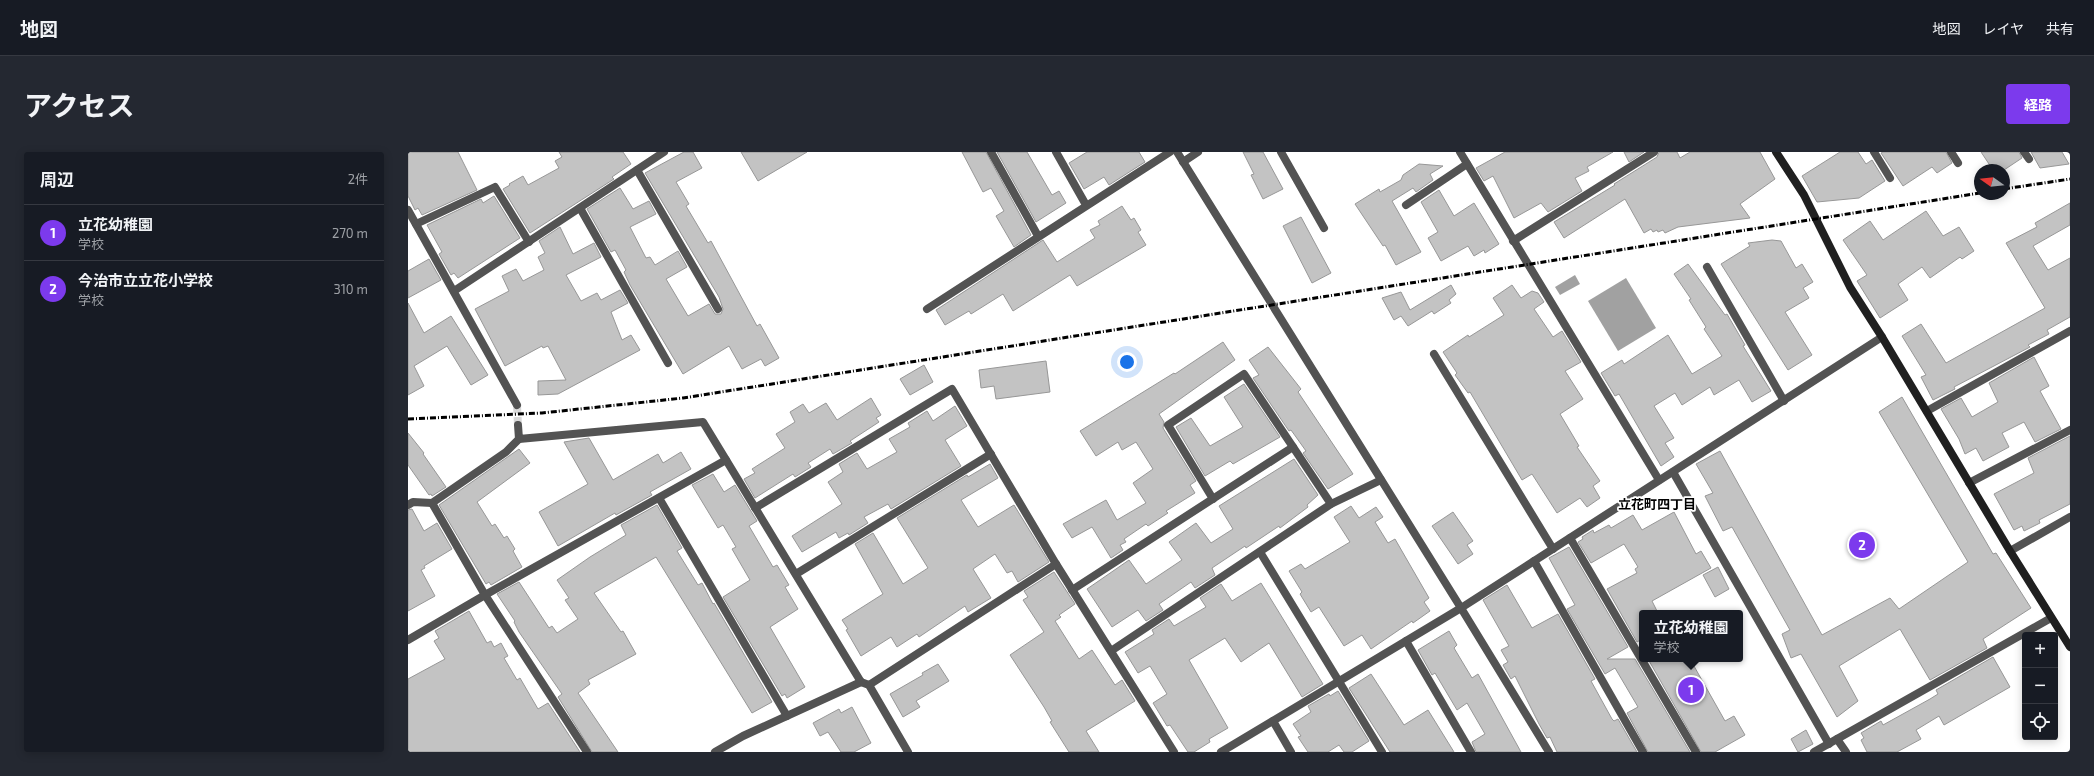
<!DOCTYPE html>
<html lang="ja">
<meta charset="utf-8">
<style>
body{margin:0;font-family:"Exo 2","Noto Sans JP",sans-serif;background:#242831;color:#f1f3f6}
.controls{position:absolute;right:12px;bottom:12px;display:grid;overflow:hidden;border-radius:4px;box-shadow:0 2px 10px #0003}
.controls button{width:36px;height:36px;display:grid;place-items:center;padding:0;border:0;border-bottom:1px solid #363941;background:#171b24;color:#f1f3f6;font:20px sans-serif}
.compass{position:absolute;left:1566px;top:12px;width:36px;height:36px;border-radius:50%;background:#171b24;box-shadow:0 2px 10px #0003;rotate:285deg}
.you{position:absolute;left:719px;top:210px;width:14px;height:14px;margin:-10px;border:3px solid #fff;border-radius:50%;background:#1a73e8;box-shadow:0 0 0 6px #1a73e833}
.badge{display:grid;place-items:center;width:26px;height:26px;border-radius:50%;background:#7c3aed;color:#fff;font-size:13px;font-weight:700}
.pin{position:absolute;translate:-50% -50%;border:2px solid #fff;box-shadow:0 1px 4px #0006}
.popup{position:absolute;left:1231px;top:458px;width:104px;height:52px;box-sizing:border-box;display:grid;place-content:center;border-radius:4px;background:#171b24;filter:drop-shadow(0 1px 3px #0005);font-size:13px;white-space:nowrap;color:#9ea1a6}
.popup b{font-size:15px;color:#f1f3f6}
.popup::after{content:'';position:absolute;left:50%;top:100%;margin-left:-8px;border:8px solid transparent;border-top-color:#171b24}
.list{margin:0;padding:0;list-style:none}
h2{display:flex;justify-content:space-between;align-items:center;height:52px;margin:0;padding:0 16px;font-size:17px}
h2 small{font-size:13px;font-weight:400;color:#9ea1a6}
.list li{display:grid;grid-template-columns:26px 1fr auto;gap:12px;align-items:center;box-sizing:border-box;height:56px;padding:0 16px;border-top:1px solid #363941}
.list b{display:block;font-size:15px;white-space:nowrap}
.list p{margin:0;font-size:13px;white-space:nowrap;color:#9ea1a6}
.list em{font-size:13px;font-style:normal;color:#9ea1a6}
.icon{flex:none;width:22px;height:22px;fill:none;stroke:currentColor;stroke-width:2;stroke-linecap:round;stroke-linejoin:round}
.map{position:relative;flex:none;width:1662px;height:600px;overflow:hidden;border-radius:4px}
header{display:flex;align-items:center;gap:24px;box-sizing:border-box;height:56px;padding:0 20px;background:#171b24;border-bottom:1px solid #363941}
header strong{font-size:19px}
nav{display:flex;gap:22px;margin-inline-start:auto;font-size:14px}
.intro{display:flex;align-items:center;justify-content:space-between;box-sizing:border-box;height:96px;padding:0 24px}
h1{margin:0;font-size:28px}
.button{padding:10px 18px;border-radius:4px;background:#7c3aed;color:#fff;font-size:14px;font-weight:700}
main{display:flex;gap:24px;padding:0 24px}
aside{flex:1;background:#171b24;border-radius:4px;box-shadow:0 2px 10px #0003}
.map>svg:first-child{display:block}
.water{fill:#a1a1a1}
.building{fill:#c3c3c3;stroke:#979797}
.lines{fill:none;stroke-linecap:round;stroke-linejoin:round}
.street-tunnel{stroke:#d9d9d9;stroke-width:8;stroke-dasharray:8 4;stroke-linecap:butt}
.street{stroke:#535353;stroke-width:8}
.secondary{stroke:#202020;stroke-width:8}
.rail{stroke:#000;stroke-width:3;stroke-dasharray:6 2 1 2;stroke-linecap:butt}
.labels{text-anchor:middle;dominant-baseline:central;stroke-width:3.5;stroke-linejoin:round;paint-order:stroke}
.neighbourhood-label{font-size:13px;font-weight:bold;fill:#000;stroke:#fff}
</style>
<header>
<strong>地図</strong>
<nav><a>地図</a><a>レイヤ</a><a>共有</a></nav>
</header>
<div class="intro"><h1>アクセス</h1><a class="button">経路</a></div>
<main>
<aside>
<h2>周辺<small>2件</small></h2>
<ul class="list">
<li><span class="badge">1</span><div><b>立花幼稚園</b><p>学校</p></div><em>270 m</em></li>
<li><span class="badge">2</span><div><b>今治市立立花小学校</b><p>学校</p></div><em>310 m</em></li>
</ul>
</aside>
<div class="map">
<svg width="1662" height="600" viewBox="0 0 1662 600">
<rect width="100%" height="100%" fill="#fff"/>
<!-- water -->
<g class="water">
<polygon points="1167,123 1172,132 1152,143 1147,135"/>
<polygon points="1218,126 1248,176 1210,199 1180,149"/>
</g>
<!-- building -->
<g class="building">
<polygon points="0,0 50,0 69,38 14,63 10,56 7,58 0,44"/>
<polygon points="151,0 215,0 223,12 204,25 206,27 122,81 95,37 102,33 101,32 115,24 120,33 151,16 147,9 154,5"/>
<polygon points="276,0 285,0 294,16 268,30 281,52 278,54 300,91 303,89 349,174 352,172 371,206 357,214 353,207 334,217 321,194 275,222 222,133 216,120 218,118 207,98 203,100 179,57 212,36 225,57 241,49 248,62 222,75 238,106 242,105 247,113 270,99 279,115 258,127 280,164 301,152 307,162 313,162 315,157 311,145 237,21"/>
<polygon points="333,0 399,0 350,29"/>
<polygon points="554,0 578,0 623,83 606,95 588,64 596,59 583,36 575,40"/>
<polygon points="589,0 619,0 644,43 651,39 658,51 628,70"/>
<polygon points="679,0 731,0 737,10 701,33 696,25 676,37 661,11"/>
<polygon points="835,0 855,0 875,37 855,47 843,23 846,22"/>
<polygon points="1097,0 1205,0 1179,15 1181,19 1167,26 1174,39 1140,60 1133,51 1106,66 1085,24 1076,29 1068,16"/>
<polygon points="1216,0 1236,0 1221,10"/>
<polygon points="1251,0 1269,0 1272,6 1282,0 1352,0 1367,27 1332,52 1342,66 1270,75 1257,81 1255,78 1250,80 1249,78 1245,80 1243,77 1236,81 1217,47 1156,86 1146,70 1207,33 1206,32 1249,5"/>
<polygon points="1432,0 1450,0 1458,12 1464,8 1477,29 1451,46 1409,50 1394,24"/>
<polygon points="1475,0 1538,0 1544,11 1529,21 1524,15 1495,34 1473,1"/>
<polygon points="1573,0 1611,0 1614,6 1596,18 1585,18"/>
<polygon points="1623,0 1654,0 1661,12 1632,16"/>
<polygon points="1011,12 1035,14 1022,22 1025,28 1008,40 1005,36 984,49 1013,100 988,113 977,93 975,94 947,52 971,37 972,40 993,28 995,23"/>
<polygon points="1031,38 1046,64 1066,51 1091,92 1077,101 1076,98 1066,104 1060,94 1033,109 1020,86 1030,80 1013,50"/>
<polygon points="86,44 112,86 50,126 46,121 43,123 31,102 34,100 19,73 73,47 75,51"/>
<polygon points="1662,51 1662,73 1625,94 1640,118 1662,106 1662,165 1639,178 1641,182 1620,193 1622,195 1546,235 1547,237 1525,248 1513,225 1518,223 1494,184 1513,172 1538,211 1637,156 1598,91 1629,75 1627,71"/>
<polygon points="714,54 723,68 726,66 733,78 730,80 738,93 669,134 662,123 605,159 595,142 563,162 561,159 537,173 528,158 635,88 649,110 687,86 682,78 692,73 690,69"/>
<polygon points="1518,59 1535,84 1551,75 1566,99 1554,107 1552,105 1522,126 1514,115 1490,132 1500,148 1472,166 1449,129 1459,123 1435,88 1462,69 1475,88"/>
<polygon points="893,65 923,121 904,131 875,74"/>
<polygon points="152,75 165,102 186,91 193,105 158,123 173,149 189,141 193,148 212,138 220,151 203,160 214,188 223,183 232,198 150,242 130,243 130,229 158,228 140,194 135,196 134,194 97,214 67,157 101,139 94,124 108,117 115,129 136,118 130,105 137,101 131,89"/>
<polygon points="1364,88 1373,89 1388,116 1394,112 1405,130 1395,136 1401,146 1377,160 1404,203 1380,218 1313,112 1342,94 1340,91"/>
<polygon points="21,107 33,128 0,146 0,119"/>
<polygon points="1280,112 1317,163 1319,162 1337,193 1335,194 1363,239 1344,250 1331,228 1306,243 1302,235 1274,253 1267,241 1246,254 1266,286 1257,291 1266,305 1253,314 1211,242 1207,244 1193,221 1214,208 1216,212 1260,183 1284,222 1314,204 1296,177 1298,175 1281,148 1283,147 1266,122"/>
<polygon points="1043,133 1048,142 1041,148 1043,151 1026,162 1024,159 1000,174 993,164 986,168 974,146 993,140 1002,158"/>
<polygon points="1104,133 1113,146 1124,139 1130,141 1136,150 1126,157 1145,185 1154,179 1173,210 1157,219 1175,247 1152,262 1171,294 1169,295 1192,329 1185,334 1192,346 1179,355 1172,346 1149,361 1124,322 1114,328 1062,240 1060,241 1047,223 1049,221 1035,200 1060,183 1061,185 1096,163 1085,146"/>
<polygon points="0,151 16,181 43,164 80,223 63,233 39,194 6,214 16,234 0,243"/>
<polygon points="815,190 827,208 751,262 756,270 755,276 788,329 782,333 787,341 758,359 760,361 740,374 738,372 716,387 718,390 712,393 715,398 703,406 684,375 664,386 655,372 698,348 709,368 738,351 725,331 745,317 728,290 714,298 710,290 688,304 672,279 766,221 767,222"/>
<polygon points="860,195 893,237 890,240 945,322 920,337 895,301 898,299 883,278 881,279 845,226 851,223 841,208"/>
<polygon points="1626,205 1641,234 1632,239 1653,277 1627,290 1616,270 1594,281 1601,295 1575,309 1568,296 1557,302 1551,287 1533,257 1553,246 1564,265 1590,250 1581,231"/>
<polygon points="638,209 642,240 588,247 586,234 573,236 571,218"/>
<polygon points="516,213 525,230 502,243 492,227"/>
<polygon points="836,232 872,285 825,312 822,309 797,324 768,275 783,266 802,294 835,275 816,245"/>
<polygon points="1494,245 1585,402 1588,401 1623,456 1575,487 1579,496 1522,528 1492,477 1431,514 1450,549 1429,565 1393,502 1383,506 1374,482 1382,478 1324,375 1315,379 1297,344 1305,341 1288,312 1312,299 1414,483 1482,446 1491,457 1560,410 1471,260"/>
<polygon points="463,246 473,263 468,266 471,270 442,289 444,291 425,302 422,297 400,311 403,315 387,325 385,322 347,346 336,327 347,321 344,317 377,296 368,282 387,270 382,260 395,252 401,261 418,251 429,268"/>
<polygon points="547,254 559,274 537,288 553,314 483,357 480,352 456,365 460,371 441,383 440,381 431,386 428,380 394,400 384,384 434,352 420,330 435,320 431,312 449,301 459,317 489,300 481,287 502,275 500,271 519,259 525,269"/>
<polygon points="0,281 16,301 15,302 38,335 24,344 23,342 21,343 0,313"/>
<polygon points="1662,284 1662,352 1631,368 1632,371 1616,379 1614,374 1606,378 1586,342 1626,321 1620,306"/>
<polygon points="181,286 205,328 250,302 255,311 273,300 283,317 242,340 244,343 208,363 207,361 150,394 131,360 180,332 156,290"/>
<polygon points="111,297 122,311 69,350 84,374 87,372 96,386 99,384 107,397 105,399 114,415 83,433 81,430 78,432 31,353"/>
<polygon points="886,307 910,343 899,353 900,355 872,376 871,374 838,396 837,394 804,416 807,423 787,436 783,430 751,452 755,458 738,469 730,458 704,475 679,437 721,408 738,432 774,408 761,390 788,371 803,391 825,377 811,354"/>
<polygon points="582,312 590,326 553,348 570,375 606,353 641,410 610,430 604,419 599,421 587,402 565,417 583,446 560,460 557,454 511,485 509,482 489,495 483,485 453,504 438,478 440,477 434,468 475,442 447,392 465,381 495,432 520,416 489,366 559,323 560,325"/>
<polygon points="305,322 316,340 327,333 349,369 341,374 365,415 369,413 381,433 377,435 390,457 362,475 397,535 379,546 377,542 374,544 315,445 342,428 324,397 328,395 315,373 310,376 284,333"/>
<polygon points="249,353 274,396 269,399 290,433 294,431 305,452 306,451 364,550 344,561 248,405 186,441 213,480 215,479 228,502 180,528 182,532 170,541 210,600 184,600 150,545 154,542 111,480 106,470 107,469 89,442 111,430 141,476 144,474 149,481 170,467 157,448 161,446 149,428 182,405 218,383 213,373"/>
<polygon points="943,354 951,366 968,355 975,365 967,370 980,391 987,387 1021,446 1016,450 1022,459 1005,471 1004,469 963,497 954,483 936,494 911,455 903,460 892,442 894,440 881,419 893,412 897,417 942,390 926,365"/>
<polygon points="4,357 16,379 29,371 44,397 16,414 17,416 13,418 27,444 0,459 0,358"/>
<polygon points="1045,360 1065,389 1059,393 1065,402 1050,412 1024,374"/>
<polygon points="1266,360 1288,402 1293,399 1303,416 1244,449 1250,461 1234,461 1234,487 1229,490 1199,437 1229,421 1227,417 1230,415 1216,392 1183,411 1170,390 1175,387 1174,385 1185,378 1186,381 1201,373 1203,376 1225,363 1234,378"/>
<polygon points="1161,395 1220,495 1199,507 1227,507 1282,600 1240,600 1219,561 1230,555 1207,516 1197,522 1159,457 1167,453 1141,406"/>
<polygon points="1310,415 1321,437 1307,445 1295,423"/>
<polygon points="646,420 667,452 651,463 653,465 647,469 671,507 684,498 707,533 714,528 727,549 678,579 691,600 661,600 642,570 644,569 636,555 602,503 636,480 615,448 620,445 616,439"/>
<polygon points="853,431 915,532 894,545 861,491 833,510 817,486 781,508 820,576 801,587 802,590 786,600 780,600 762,573 759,574 745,551 759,542 742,514 730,521 717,500 746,482 744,478 761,467 766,474 798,455 792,446 813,432 824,449"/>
<polygon points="1099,433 1124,476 1150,462 1187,527 1183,529 1204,567 1206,569 1210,567 1229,600 1149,600 1142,585 1139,586 1131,572 1107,524 1103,527 1095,513 1100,510 1093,498 1101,494 1075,448"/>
<polygon points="61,459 79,491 83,489 86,495 93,491 100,504 96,506 109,528 112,526 130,557 140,551 172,600 0,600 0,527 37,507 26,489 31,486 27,479"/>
<polygon points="1041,479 1049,493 1046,496 1064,526 1070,522 1113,600 1068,600 1064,590 1077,582 1059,551 1049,558 1027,521 1024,523 1010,498"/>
<polygon points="1585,505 1602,535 1536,573 1531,564 1508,578 1513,587 1489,600 1459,600 1453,588 1456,586 1453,581 1473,569 1475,573 1522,547 1530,542 1528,538"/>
<polygon points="1240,507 1282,507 1317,569 1326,564 1337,583 1307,600 1293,600"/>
<polygon points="530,512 541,529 508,549 512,555 495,565 482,542 515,523 514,521"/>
<polygon points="963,522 996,573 1020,558 1046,600 982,600 941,536"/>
<polygon points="930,539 961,589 944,600 936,600 931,593 920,600 900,600 890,585 893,584 885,572 903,560 900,554 921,542 922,544"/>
<polygon points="444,555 463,591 446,600 433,600 420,580 412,584 405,571 431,557 433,561"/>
<polygon points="1398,578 1405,592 1390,600 1383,587"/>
</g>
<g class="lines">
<!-- street-tunnel -->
<polyline class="street-tunnel" points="109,253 110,273"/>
<!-- street -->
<g class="street">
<polyline points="583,0 630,84"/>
<polyline points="648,0 678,53"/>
<polyline points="769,0 1053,456 1141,600"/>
<polyline points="873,0 916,76"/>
<polyline points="1052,0 1251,328"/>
<polyline points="1466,0 1482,26"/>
<polyline points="1543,0 1550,11"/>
<polyline points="1616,0 1621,7"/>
<polyline points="775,10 790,0"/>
<polyline points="229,18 310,157"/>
<polyline points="998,53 1059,12"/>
<polyline points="172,56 260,211"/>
<polyline points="0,58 109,253"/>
<polyline points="8,72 87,35 121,90"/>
<polyline points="1105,89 1246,0"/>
<polyline points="1299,115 1376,249"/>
<polyline points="46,139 256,0"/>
<polyline points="519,157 762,0"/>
<polyline points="1026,202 1145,397"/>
<polyline points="1519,259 1662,179"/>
<polyline points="110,273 111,287 295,270 453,530 461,533 500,600"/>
<polyline points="111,287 98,300 24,351 77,443 179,600"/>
<polyline points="1265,320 1421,592"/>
<polyline points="1561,331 1662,278"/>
<polyline points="251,346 379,564"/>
<polyline points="805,347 760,273 836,222 885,295"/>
<polyline points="923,352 973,328"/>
<polyline points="0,353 5,350 24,351"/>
<polyline points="347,356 544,237 648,412 766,600"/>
<polyline points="1162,386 1288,600"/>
<polyline points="1602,399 1662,365"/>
<polyline points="852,400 974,600"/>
<polyline points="1126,409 1235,600"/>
<polyline points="388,422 583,302"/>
<polyline points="664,438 885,295 923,352 703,499"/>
<polyline points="0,488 77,443 318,308"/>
<polyline points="998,489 1063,600"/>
<polyline points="461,533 648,412"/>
<polyline points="865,569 883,600"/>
<polyline points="1429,587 1438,600"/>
<polyline points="307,600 335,584 453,530"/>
<polyline points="813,600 1053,456 1474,185"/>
<polyline points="1406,600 1643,466"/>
</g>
<!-- secondary -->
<polyline class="secondary" points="1368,0 1396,43 1442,135 1474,185 1602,399 1662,495"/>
<!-- rail -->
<g class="rail">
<polyline points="1596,37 1662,27"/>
<polyline points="0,267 134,261 275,246 1572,41"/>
</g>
</g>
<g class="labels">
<!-- neighbourhood labels -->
<g class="neighbourhood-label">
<text x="1249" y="352">立花町四丁目</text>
</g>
</g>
</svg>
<div class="controls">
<button>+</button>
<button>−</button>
<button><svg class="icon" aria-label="locate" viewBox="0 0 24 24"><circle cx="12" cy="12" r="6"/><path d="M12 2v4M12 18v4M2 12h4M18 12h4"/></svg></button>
</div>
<svg class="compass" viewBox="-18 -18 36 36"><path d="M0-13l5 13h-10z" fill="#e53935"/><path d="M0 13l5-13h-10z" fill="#9ea1a6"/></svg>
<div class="you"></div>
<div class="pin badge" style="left:1283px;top:538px">1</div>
<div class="popup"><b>立花幼稚園</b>学校</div>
<div class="pin badge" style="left:1454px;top:393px">2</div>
</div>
</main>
